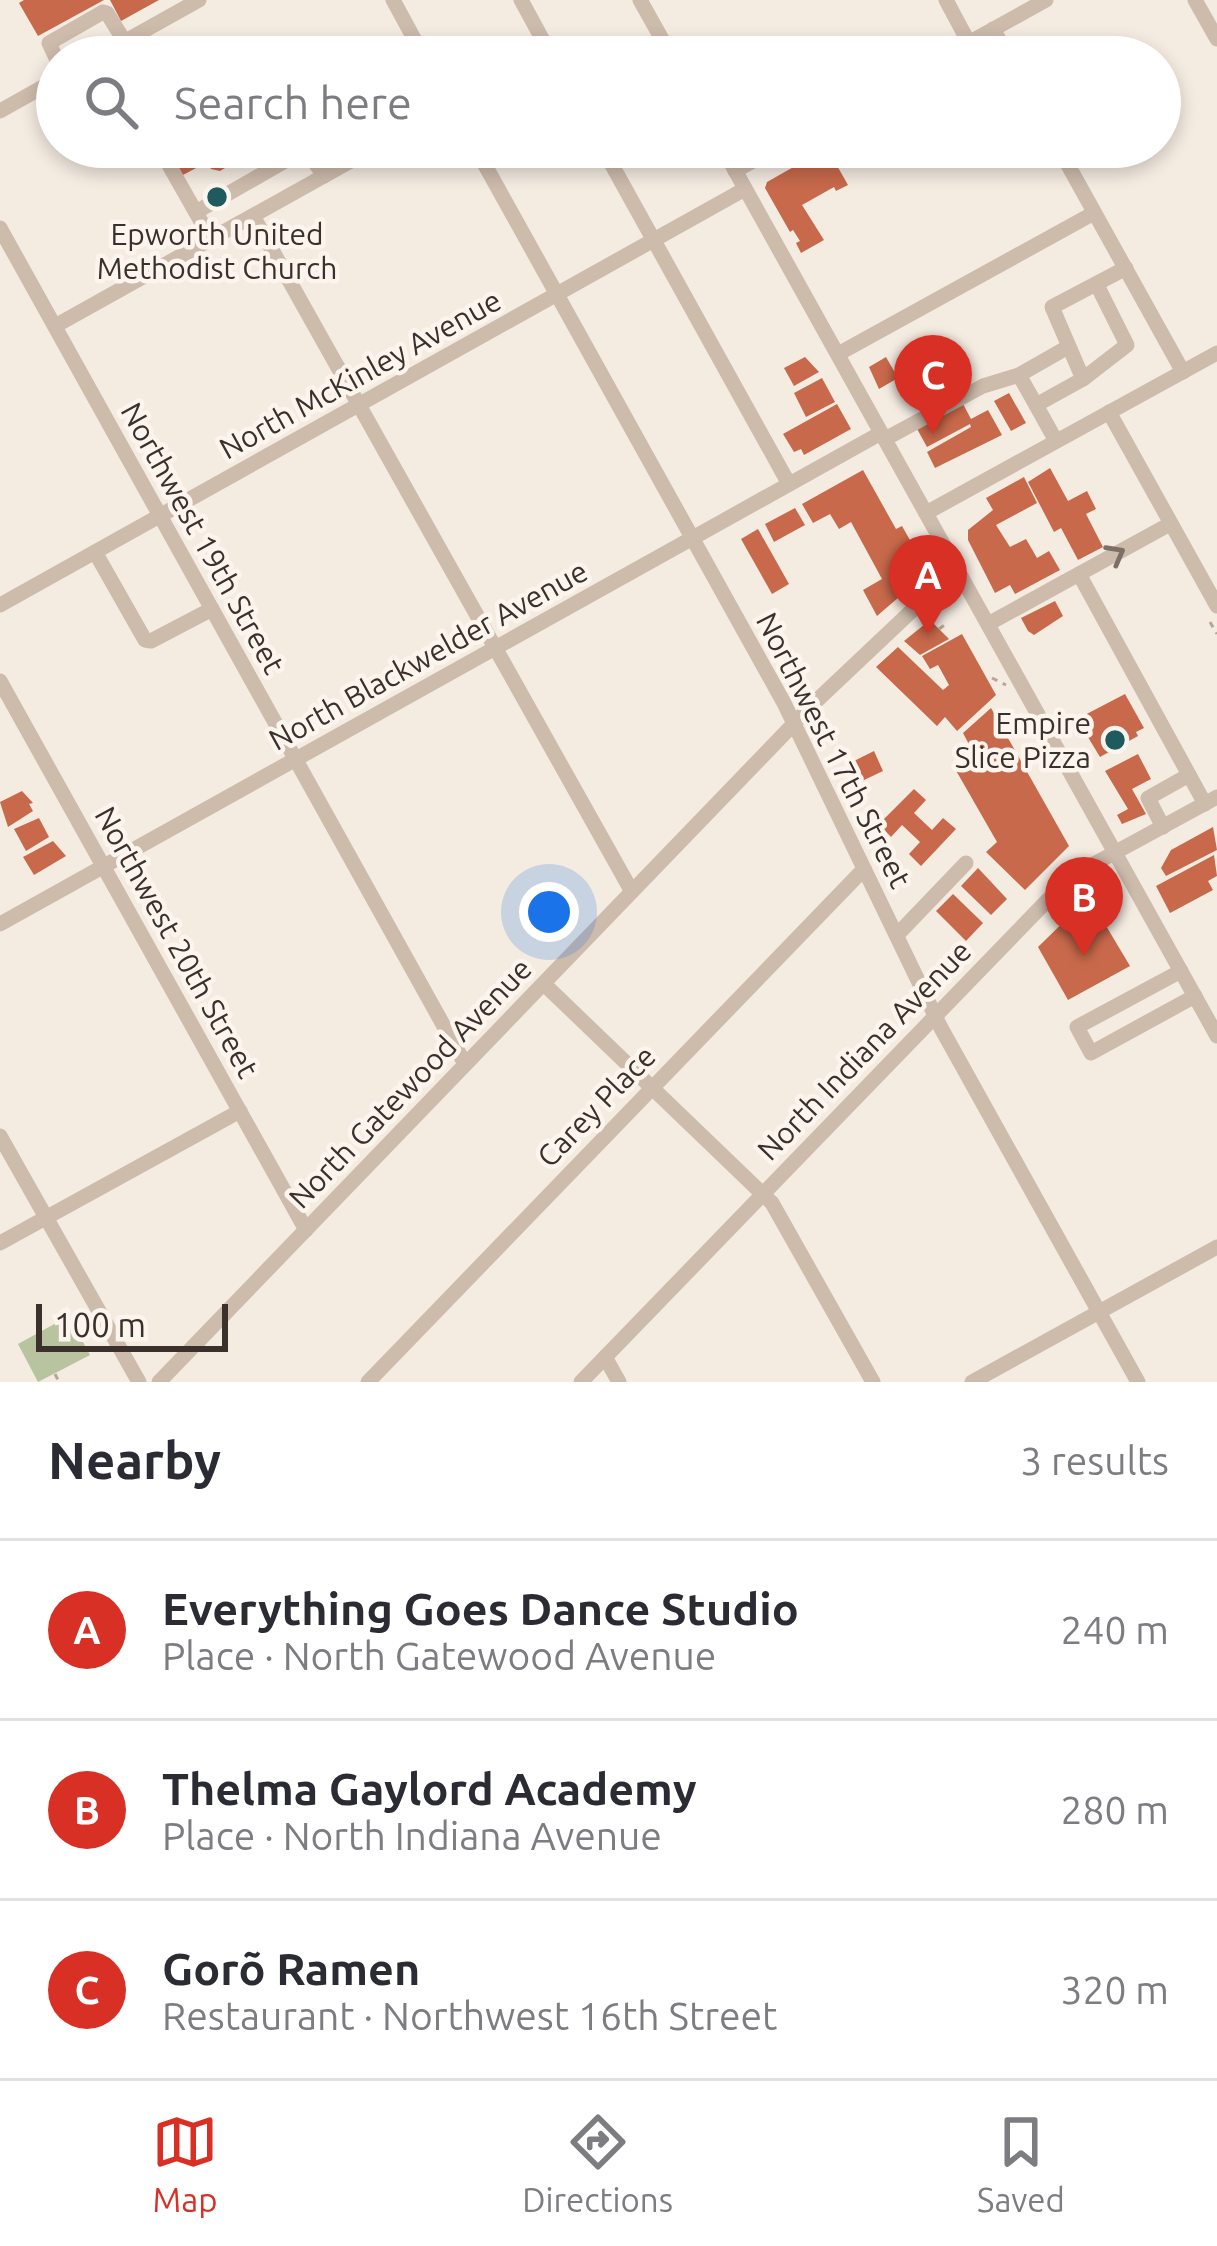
<!DOCTYPE html>
<meta charset="utf-8">
<style>
body{margin:0;font-family:Ubuntu,sans-serif;background:#f2f2f3;color:#2b2b33}
.scale{position:absolute;left:36px;bottom:30px;width:192px;box-sizing:border-box;padding-left:12px;border:6px solid #3b302b;border-top:0;font-size:33px;line-height:42px;white-space:nowrap;color:#3b302b;-webkit-text-stroke:9px #fbf5ee;paint-order:stroke}
.you{position:absolute;left:549px;top:912px;width:42px;height:42px;margin:-30px;border:9px solid #fff;border-radius:50%;background:#1a73e8;box-shadow:0 0 0 18px #1a73e833}
.badge{display:grid;place-items:center;width:78px;height:78px;border-radius:50%;background:#d93025;color:#fff;font-size:39px;font-weight:700}
.pin{position:absolute;translate:-50% -99px;filter:drop-shadow(0 3px 6px #0008)}
.pin::after{content:'';position:absolute;top:63px;width:42px;height:36px;background:inherit;clip-path:polygon(0 0,100% 0,50% 100%)}
.list{margin:0;padding:0;list-style:none}
h2{display:flex;justify-content:space-between;align-items:center;height:156px;margin:0;padding:0 48px;font-size:51px}
h2 small{font-size:39px;font-weight:400;color:#7c7c81}
.list li{display:grid;grid-template-columns:78px 1fr auto;gap:36px;align-items:center;box-sizing:border-box;height:180px;padding:0 48px;border-top:3px solid #e1e1e2}
.list b{display:block;font-size:45px;white-space:nowrap}
.list p{margin:0;font-size:39px;white-space:nowrap;color:#7c7c81}
.list em{font-size:39px;font-style:normal;color:#7c7c81}
.icon{flex:none;width:66px;height:66px;fill:none;stroke:currentColor;stroke-width:2;stroke-linecap:round;stroke-linejoin:round}
.map{position:relative;flex:none;width:1217px;height:1382px;overflow:hidden}
.search{position:absolute;background:#fff;box-shadow:0 6px 18px #0003;left:36px;right:36px;top:36px;height:132px;display:flex;align-items:center;gap:30px;box-sizing:border-box;padding:0 42px;border-radius:66px;color:#7c7c81;font-size:45px}
.sheet{height:696px;background:#fff}
nav{display:flex;justify-content:space-around;align-items:center;box-sizing:border-box;height:168px;border-top:3px solid #e1e1e2;background:#fff;font-size:33px;color:#7c7c81}
nav a{display:grid;justify-items:center;gap:6px}
nav .on{color:#d93025}
.map>svg:first-child{display:block}
.green{fill:#b8c4a0}
.building{fill:#c8694b}
.lines{fill:none;stroke-linecap:round;stroke-linejoin:round}
.path{stroke:#b9a596;stroke-width:3;stroke-dasharray:6 6;stroke-linecap:butt}
.minor{stroke:#cdbbac;stroke-width:15}
.oneway{stroke:#7d6f65}
.poi-dot{fill:#1f5a5e;stroke:#fbf5ee;stroke-width:4.5}
.labels{text-anchor:middle;dominant-baseline:central;stroke-width:9;stroke-linejoin:round;paint-order:stroke}
.poi-label{font-size:30px;fill:#3b302b;stroke:#fbf5ee}
.street-label{font-size:30px;fill:#3b302b;stroke:#fbf5ee}
</style>
<div class="map">
<svg width="1217" height="1382" viewBox="0 0 1217 1382">
<rect width="100%" height="100%" fill="#f4ebe1"/>
<!-- green -->
<polygon class="green" points="69,1316 90,1355 38,1382 18,1344"/>
<!-- building -->
<g class="building">
<polygon points="24,0 104,0 38,36 19,3"/>
<polygon points="110,0 159,0 121,21"/>
<polygon points="166,147 228,147 232,155 230,165 220,171 211,169 201,152 192,157 198,167 183,175"/>
<polygon points="827,148 848,185 836,191 834,187 802,205 824,240 801,253 796,243 800,241 793,230 790,232 765,188 767,182"/>
<polygon points="805,357 819,372 794,386 784,368"/>
<polygon points="886,357 898,378 879,389 869,367"/>
<polygon points="822,378 835,402 806,417 794,393"/>
<polygon points="1009,393 1026,423 1011,431 994,401"/>
<polygon points="962,402 971,419 988,410 1002,435 935,468 927,452 971,427 970,424 927,447 916,427"/>
<polygon points="837,404 851,429 804,455 801,449 794,452 783,434"/>
<polygon points="1050,468 1068,501 1087,491 1096,509 1086,514 1103,547 1078,560 1061,528 1054,532 1028,482"/>
<polygon points="863,470 896,529 902,526 928,572 877,616 863,590 882,579 851,522 839,529 830,514 813,523 802,504"/>
<polygon points="1024,477 1037,503 996,525 1010,547 1026,539 1037,558 1049,551 1060,570 1015,594 1010,585 995,593 968,540 968,530 993,510 986,498"/>
<polygon points="795,508 805,525 774,542 765,524"/>
<polygon points="758,529 789,584 772,594 741,539"/>
<polygon points="1055,601 1063,616 1034,635 1028,631 1021,618"/>
<polygon points="930,620 949,639 920,655 904,641"/>
<polygon points="962,634 996,695 957,731 945,717 937,726 876,667 898,647 943,690 949,685 938,665 930,669 922,656"/>
<polygon points="1125,694 1144,728 1136,732 1138,736 1100,757 1077,719"/>
<polygon points="991,708 1069,846 1025,890 986,852 997,842 954,767 972,750 963,733"/>
<polygon points="874,751 883,771 860,782 850,763"/>
<polygon points="1138,754 1151,779 1132,789 1146,814 1122,824 1117,815 1128,809 1105,771"/>
<polygon points="914,789 926,800 914,813 932,830 943,818 956,829 921,866 909,854 920,842 902,825 891,837 879,824"/>
<polygon points="22,791 33,803 29,804 33,811 8,827 0,802"/>
<polygon points="39,818 49,837 26,851 14,829"/>
<polygon points="1213,827 1217,850 1166,876 1161,868 1171,850"/>
<polygon points="53,841 66,856 34,875 23,857"/>
<polygon points="1214,855 1217,876 1208,881 1213,890 1170,913 1156,886"/>
<polygon points="978,868 1007,899 991,915 961,886"/>
<polygon points="953,894 983,923 966,941 936,911"/>
<polygon points="1093,904 1130,966 1068,1000 1038,947 1081,905"/>
</g>
<g class="lines">
<!-- path -->
<g class="path">
<polyline points="1210,622 1217,634"/>
<polyline points="939,629 946,624"/>
<polyline points="992,678 1006,685"/>
<polyline points="55,1374 59,1382"/>
</g>
<!-- minor -->
<g class="minor">
<polyline points="393,0 424,57"/>
<polyline points="521,0 552,57"/>
<polyline points="640,0 672,57"/>
<polyline points="946,0 969,43"/>
<polyline points="1195,0 1217,39"/>
<polyline points="993,29 1009,57"/>
<polyline points="97,57 199,0"/>
<polyline points="943,57 1046,0"/>
<polyline points="57,60 49,43 103,12 107,13 125,42"/>
<polyline points="0,111 57,79"/>
<polyline points="475,147 784,703 941,1028 1138,1382"/>
<polyline points="602,147 789,484"/>
<polyline points="722,147 1217,1036"/>
<polyline points="1058,147 1183,372"/>
<polyline points="161,151 211,239"/>
<polyline points="735,171 778,147"/>
<polyline points="196,212 299,153 311,157 324,176"/>
<polyline points="253,216 631,890"/>
<polyline points="0,228 465,1064"/>
<polyline points="55,326 376,147"/>
<polyline points="838,354 1094,213"/>
<polyline points="1019,375 1036,405"/>
<polyline points="1083,379 1127,345 1097,285"/>
<polyline points="1109,412 1217,606"/>
<polyline points="885,439 983,386 1019,375 1068,347"/>
<polyline points="1056,441 1036,405 1083,379 1052,307 1126,268"/>
<polyline points="926,513 1217,353"/>
<polyline points="95,552 145,640 151,641 212,609"/>
<polyline points="1079,574 1205,804"/>
<polyline points="0,605 745,189"/>
<polyline points="988,624 1170,524"/>
<polyline points="0,681 306,1230"/>
<polyline points="1163,827 1148,798 1189,775"/>
<polyline points="0,924 881,433"/>
<polyline points="897,935 966,863"/>
<polyline points="1181,971 1077,1027 1091,1053 1195,996"/>
<polyline points="544,984 772,1203 873,1382"/>
<polyline points="0,1136 139,1382"/>
<polyline points="0,1243 240,1111"/>
<polyline points="605,1357 619,1382"/>
<polyline points="159,1382 811,706 957,568"/>
<polyline points="368,1382 864,869"/>
<polyline points="581,1382 1070,877 1217,797"/>
<polyline points="972,1382 1217,1247"/>
</g>
</g>
<!-- one-way arrows -->
<defs><path id="oneway-chevron" d="M-2-3.5L2.5 0L-2 3.5" fill="none" stroke-width="1.6" stroke-linecap="round" stroke-linejoin="round" transform="scale(3)"/></defs>
<use class="oneway" href="#oneway-chevron" transform="translate(1116 554) rotate(-29)"/>
<!-- markers -->
<g class="poi-dot">
<circle cx="217" cy="197" r="12"/>
<circle cx="1115" cy="740" r="12"/>
</g>
<g class="labels">
<!-- poi labels -->
<g class="poi-label">
<text x="217" y="234">Epworth United<tspan x="217" dy="34">Methodist Church</tspan></text>
<text x="1091" y="723" text-anchor="end">Empire<tspan x="1091" dy="34">Slice Pizza</tspan></text>
</g>
<!-- street labels -->
<g class="street-label">
<text transform="translate(360 374) rotate(-29)">North McKinley Avenue</text>
<text transform="translate(203 538) rotate(61)">Northwest 19th Street</text>
<text transform="translate(428 655) rotate(-29)">North Blackwelder Avenue</text>
<text transform="translate(834 750) rotate(63)">Northwest 17th Street</text>
<text transform="translate(177 942) rotate(61)">Northwest 20th Street</text>
<text transform="translate(864 1050) rotate(-46)">North Indiana Avenue</text>
<text transform="translate(410 1083) rotate(-46)">North Gatewood Avenue</text>
<text transform="translate(596 1106) rotate(-46)">Carey Place</text>
</g>
</g>
</svg>
<div class="scale">100 m</div>
<div class="you"></div>
<div class="pin badge" style="left:928px;top:634px">A</div>
<div class="pin badge" style="left:1084px;top:956px">B</div>
<div class="pin badge" style="left:933px;top:434px">C</div>
<div class="search"><svg class="icon" aria-label="search" viewBox="0 0 24 24"><circle cx="10" cy="10" r="6"/><path d="M15 15l6 6"/></svg>Search here</div>
</div>
<section class="sheet">
<h2>Nearby<small>3 results</small></h2>
<ul class="list">
<li><span class="badge">A</span><div><b>Everything Goes Dance Studio</b><p>Place · North Gatewood Avenue</p></div><em>240 m</em></li>
<li><span class="badge">B</span><div><b>Thelma Gaylord Academy</b><p>Place · North Indiana Avenue</p></div><em>280 m</em></li>
<li><span class="badge">C</span><div><b>Gorõ Ramen</b><p>Restaurant · Northwest 16th Street</p></div><em>320 m</em></li>
</ul>
</section>
<nav>
<a class="on"><svg class="icon" aria-label="map" viewBox="0 0 24 24"><path d="M3 6l6-2 6 2 6-2v14l-6 2-6-2-6 2zM9 4v14M15 6v14"/></svg>Map</a>
<a><svg class="icon" aria-label="directions" viewBox="0 0 24 24"><path d="M12 3l9 9-9 9-9-9zM9 14v-3h6M13 9l2 2-2 2"/></svg>Directions</a>
<a><svg class="icon" aria-label="saved" viewBox="0 0 24 24"><path d="M7 4h10v16l-5-4-5 4z"/></svg>Saved</a>
</nav>
